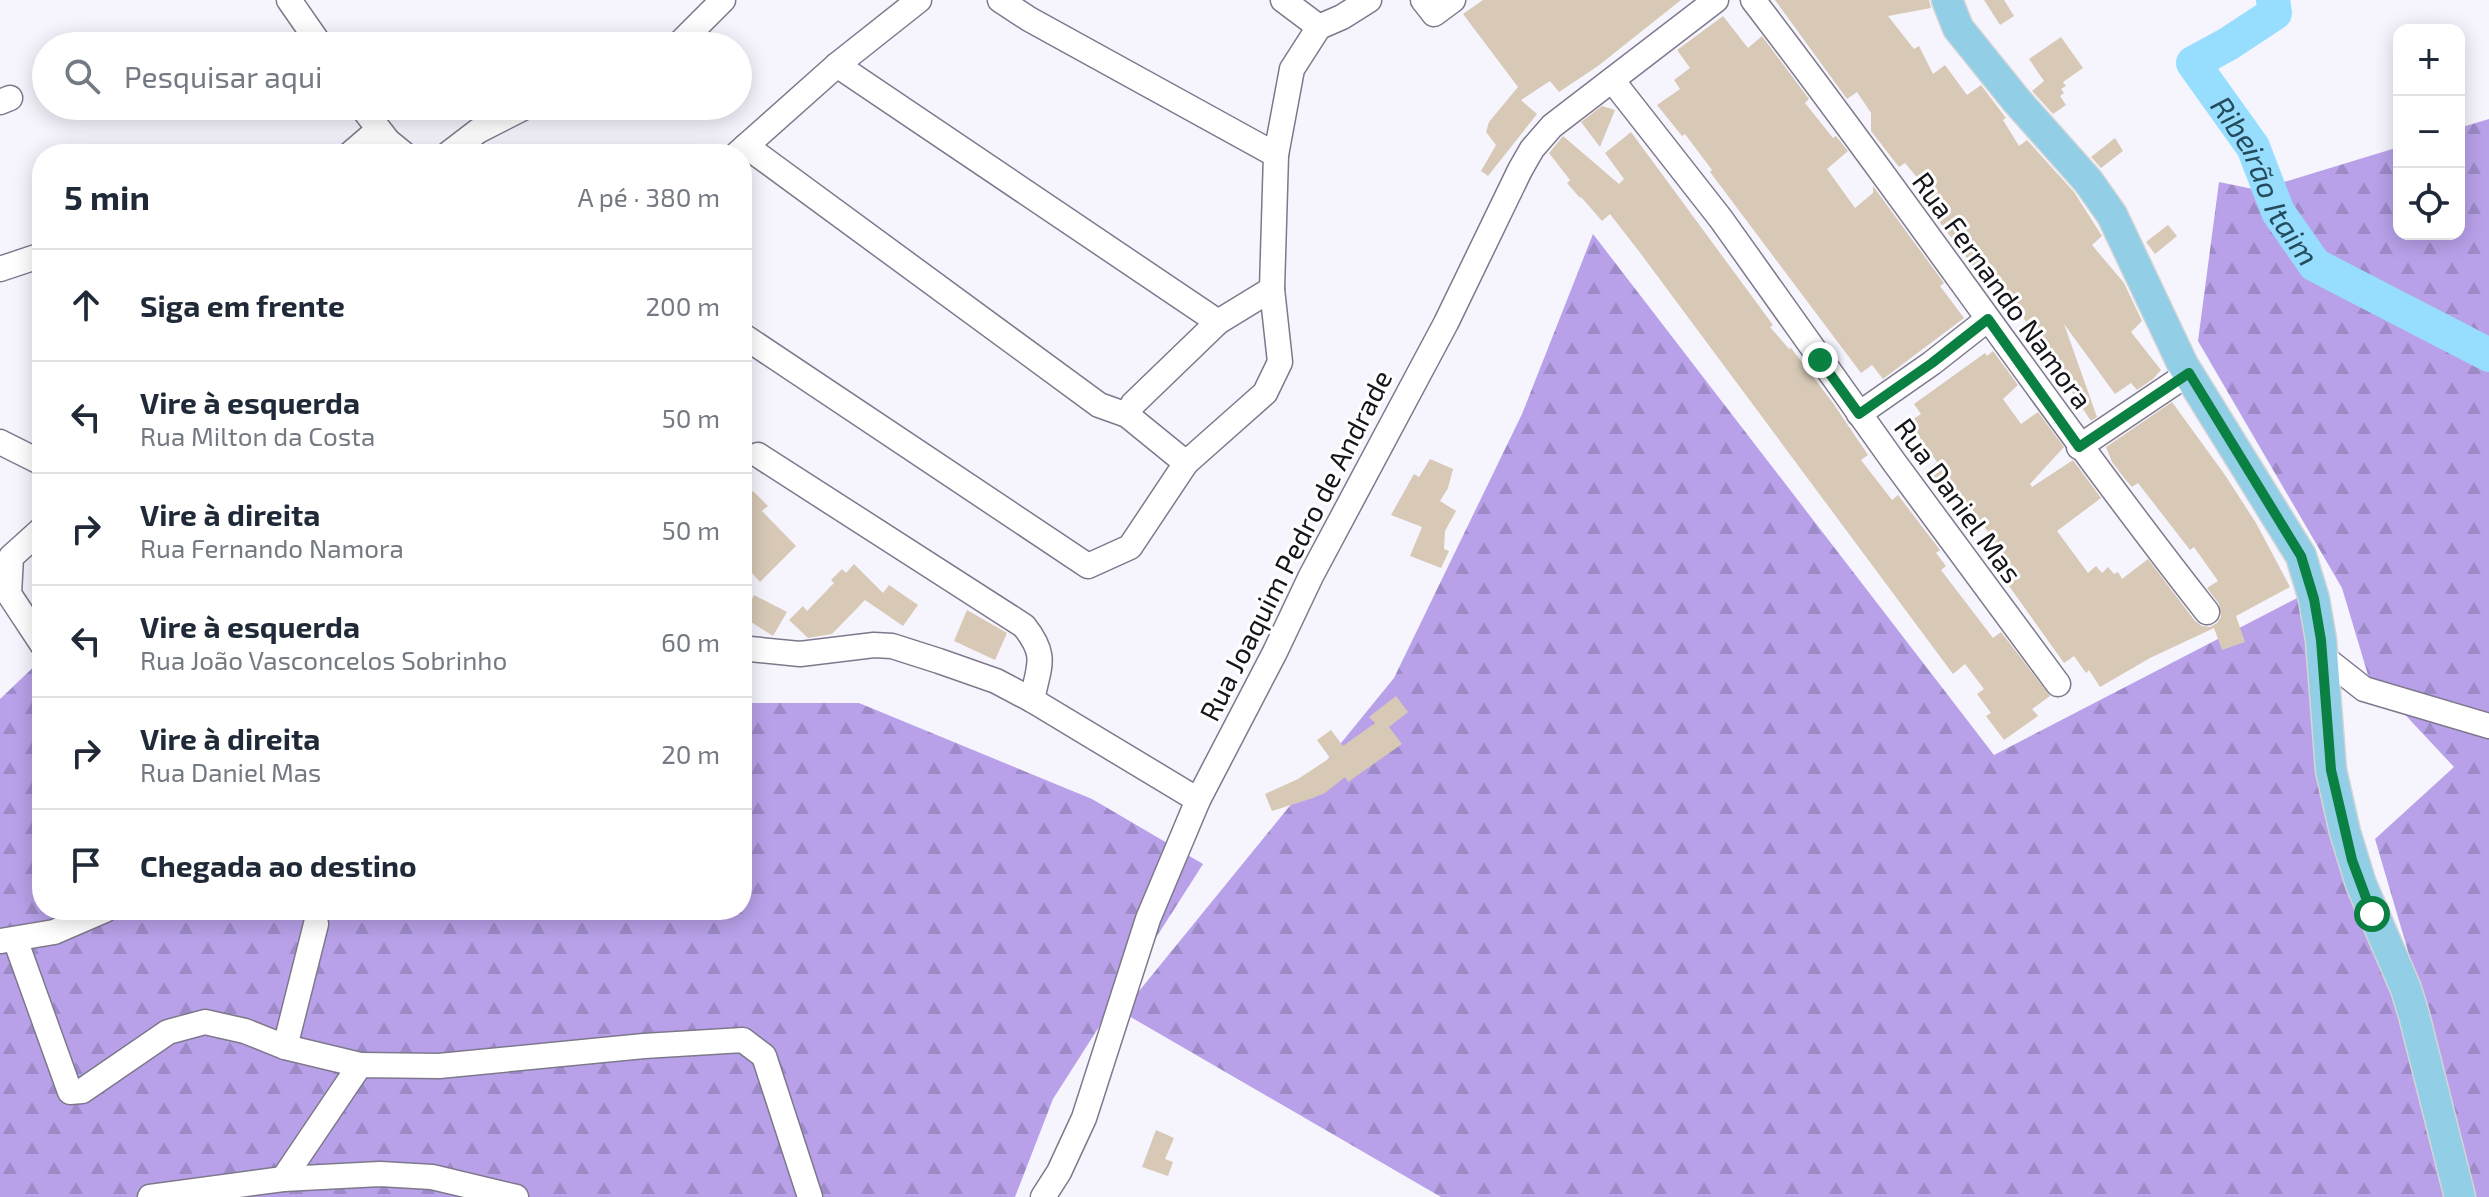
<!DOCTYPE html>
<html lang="pt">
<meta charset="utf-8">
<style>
body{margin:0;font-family:"Exo 2",sans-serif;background:#f6f6f7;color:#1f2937}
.controls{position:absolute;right:24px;top:24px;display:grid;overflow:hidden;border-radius:16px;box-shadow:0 4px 20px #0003}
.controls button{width:72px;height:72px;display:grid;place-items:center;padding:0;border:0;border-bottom:2px solid #e0e1e3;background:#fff;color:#1f2937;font:40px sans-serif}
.stop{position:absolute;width:24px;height:24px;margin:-18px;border:6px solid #0b8043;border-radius:50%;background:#fff}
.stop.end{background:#0b8043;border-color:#fff;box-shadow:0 2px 8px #0008}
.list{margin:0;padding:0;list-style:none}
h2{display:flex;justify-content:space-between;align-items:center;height:104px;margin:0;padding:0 32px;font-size:34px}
h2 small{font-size:26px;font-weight:400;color:#747a83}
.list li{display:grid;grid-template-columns:52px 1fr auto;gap:24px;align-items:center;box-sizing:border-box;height:112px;padding:0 32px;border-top:2px solid #e0e1e3}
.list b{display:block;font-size:30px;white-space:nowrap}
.list p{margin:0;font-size:26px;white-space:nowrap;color:#747a83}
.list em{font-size:26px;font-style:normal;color:#747a83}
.icon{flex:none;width:44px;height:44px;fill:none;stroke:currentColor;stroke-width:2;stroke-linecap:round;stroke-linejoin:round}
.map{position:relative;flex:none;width:2489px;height:1197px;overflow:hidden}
.search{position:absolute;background:#fff;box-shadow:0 4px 20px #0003;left:32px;top:32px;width:720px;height:88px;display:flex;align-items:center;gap:20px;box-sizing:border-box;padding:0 28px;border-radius:44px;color:#747a83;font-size:30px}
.panel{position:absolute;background:#fff;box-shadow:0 4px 20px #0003;left:32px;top:144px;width:720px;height:776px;border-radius:32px}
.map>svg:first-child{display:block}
.forest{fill:url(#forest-firs)}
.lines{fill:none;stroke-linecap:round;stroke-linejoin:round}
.river{stroke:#97defe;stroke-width:34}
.building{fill:#d7c9b6}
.minor-casing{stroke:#7e788c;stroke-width:27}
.major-casing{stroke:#d5d5d6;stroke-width:33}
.minor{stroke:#fff;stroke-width:24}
.major{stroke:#92cee6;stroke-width:30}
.route{stroke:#0b8043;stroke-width:10}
.labels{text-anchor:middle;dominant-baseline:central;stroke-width:6;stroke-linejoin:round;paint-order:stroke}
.street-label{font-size:28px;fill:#16141b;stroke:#fff}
.water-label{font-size:30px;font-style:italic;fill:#244c5d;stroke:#fff}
</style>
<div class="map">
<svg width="2489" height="1197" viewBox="0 0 2489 1197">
<defs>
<pattern id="forest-firs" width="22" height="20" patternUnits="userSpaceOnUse" patternTransform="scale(2)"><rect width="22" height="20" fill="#b8a1e9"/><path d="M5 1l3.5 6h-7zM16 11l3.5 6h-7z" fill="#9d8ac7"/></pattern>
</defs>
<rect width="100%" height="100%" fill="#f6f4fd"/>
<!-- forest -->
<g class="forest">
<polygon points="2489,119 2489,1197 2474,1197 2423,1002 2375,839 2454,767 2368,675 2342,588 2198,341 2219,182 2258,190 2399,147 2399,234 2459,234 2459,128"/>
<polygon points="1593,234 1994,755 2301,596 2446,1197 1441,1197 1122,1012 1394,678 1522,414"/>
<polygon points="42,659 42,910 742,910 742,703 859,703 1092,799 1203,864 1053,1099 1015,1197 0,1197 0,699"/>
</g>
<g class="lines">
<!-- river -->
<path class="river" id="s1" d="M2273,0L2275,13L2228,44L2193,63L2253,147L2278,212L2315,265L2489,355"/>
</g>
<!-- building -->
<g class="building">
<polygon points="1483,0 1681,0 1598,66 1559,92 1550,81 1521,100 1537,114 1488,176 1481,171 1496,145 1486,132 1489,122 1518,87 1463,14"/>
<polygon points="1775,0 1929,0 1931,8 1888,16 1914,49 1919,46 1933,74 1945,65 1967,95 1981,85 2006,118 2003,120 2019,146 2027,140 2074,192 2102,236 2092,245 2124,283 2142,321 2131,332 2161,370 2153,379 2137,390 2131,383 2115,394 2064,324 2097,417 2091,421 2051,361 2047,364 2031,342 2038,337 2014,306 2010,309 1996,287 1991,290 1923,200 1931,194 1905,163 1899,167 1871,131 1871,113 1857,92 1847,99"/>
<polygon points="1984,0 2004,0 2014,16 2000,25"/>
<polygon points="1723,16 1748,48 1762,36 1809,99 1805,103 1833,138 1836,136 1848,151 1827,169 1855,208 1873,193 1873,186 1944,283 1940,286 1964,318 1883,379 1872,365 1861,373 1710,172 1712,170 1685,134 1682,136 1657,105 1680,89 1674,80 1690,68 1677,50"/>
<polygon points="2061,37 2083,68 2063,82 2066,86 2061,89 2064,93 2060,96 2066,105 2053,114 2032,91 2044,81 2029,59"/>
<polygon points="1602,106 1615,110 1600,147 1581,122"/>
<polygon points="1631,132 1773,325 1770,327 1789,349 1791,348 1833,403 1868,455 1861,460 1892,500 1898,495 1940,550 1936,553 1946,566 1941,570 1993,638 2001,632 2050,696 2032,709 2038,716 2004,740 1986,716 1991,713 1977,694 1984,689 1965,664 1953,674 1641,254 1610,214 1602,221 1581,197 1580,198 1567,183 1570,180 1549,153 1563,136 1619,184 1624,179 1605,153"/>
<polygon points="2115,138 2123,151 2101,168 2091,157"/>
<polygon points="2168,225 2177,236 2155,254 2146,242"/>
<polygon points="1993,351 2018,385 2003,399 2021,424 2038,412 2064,447 2030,484 2032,487 2073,460 2101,498 2057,531 2088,573 2096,566 2102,573 2108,567 2114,574 2118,572 2122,579 2148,559 2195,621 2202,626 2210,627 2217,623 2221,617 2219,604 2207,588 2218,581 2194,547 2190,550 2138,483 2132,487 2125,479 2112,462 2106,447 2172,402 2225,475 2256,523 2290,587 2236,616 2245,642 2222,650 2214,628 2150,658 2100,687 2089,670 2086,673 2074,656 2064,663 1977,541 1988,532 1970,506 1962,511 1951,489 1943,495 1926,471 1937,462 1909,422 1921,414 1914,404 1985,353 1987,356"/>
<polygon points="1430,459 1453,469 1448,488 1440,501 1456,511 1445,531 1444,549 1449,551 1441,568 1410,556 1422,527 1391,515 1414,474 1419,477"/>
<polygon points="753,491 768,506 762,511 796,546 760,582 742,562 742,503"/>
<polygon points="854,564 883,593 889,585 918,605 903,626 865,600 832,634 808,638 789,620 803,606 807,611 834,583 831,580 842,569 846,573"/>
<polygon points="754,595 787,612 773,636 743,617"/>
<polygon points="967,610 1007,633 995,660 954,641"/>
<polygon points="1396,696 1408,712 1389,727 1402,744 1348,782 1345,777 1325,793 1313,798 1272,811 1265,794 1298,779 1330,758 1317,740 1331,730 1343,746 1375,723 1369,717"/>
<polygon points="1156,1130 1174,1138 1165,1159 1173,1162 1168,1176 1142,1167"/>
</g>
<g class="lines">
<!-- minor casing -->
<g class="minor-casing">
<g id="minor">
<polyline points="289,0 321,46"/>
<polyline points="1000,0 1029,19 1276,155"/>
<polyline points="1283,0 1319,27"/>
<polyline points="1423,0 1434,14 1453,0"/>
<path d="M1753,0C1908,201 2050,412 2207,612"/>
<polyline points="677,46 723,0"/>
<polyline points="837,65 1218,322"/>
<polyline points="1612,80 1721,219 1894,462 2058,684"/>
<polyline points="0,102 10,98"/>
<polyline points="361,106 388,141 404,154"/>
<polyline points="746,146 1099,405 1127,415 1133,404 1218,322 1272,289 1276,155 1292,69 1319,27 1342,17 1369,0"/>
<polyline points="350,154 378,130"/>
<polyline points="448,154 478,131 527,106"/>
<polyline points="737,154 837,65 919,0"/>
<polyline points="0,269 42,255"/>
<polyline points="742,335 1088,566 1130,547 1186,463 1265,393 1280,362 1272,289"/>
<polyline points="1859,414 1932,363 1988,319"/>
<polyline points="1127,415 1186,463"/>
<polyline points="0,442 42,463"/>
<polyline points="2079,447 2189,373"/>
<path d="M758,455L1024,626C1048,656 1039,665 1032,700"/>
<polyline points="42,529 11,557 9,594 42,644"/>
<polyline points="750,649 800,654 874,645 892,646 939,661 996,681 1032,700 1198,800"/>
<polyline points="2322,656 2364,689 2489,726"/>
<polyline points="15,939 70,1092 82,1091 168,1032 205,1022 245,1031 285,1047 360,1065"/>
<polyline points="1,941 54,932 105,910"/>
<polyline points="285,1047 316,924"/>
<polyline points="283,1179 360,1065 439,1066 644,1046 743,1040 764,1056 810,1197"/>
<polyline points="150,1197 283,1179 380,1174 432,1177 516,1197"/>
<polyline points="1043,1197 1059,1172 1084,1118 1148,919 1198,800 1275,652 1311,576 1446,323 1520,170 1532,149 1552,126 1716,0"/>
</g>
</g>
<!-- major casing -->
<g class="major-casing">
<polyline id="major" points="1947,0 1958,28 2016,100 2088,181 2112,215 2183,365 2301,556 2314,599 2321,640 2331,770 2345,832 2361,884 2406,989 2414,1015 2460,1197"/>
</g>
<!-- minor -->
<use href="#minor" class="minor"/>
<!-- major -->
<use href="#major" class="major"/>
</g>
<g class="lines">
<!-- route -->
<polyline class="route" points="1820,360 1859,414 1932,363 1988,319 2079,447 2189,373 2301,556 2314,599 2321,640 2331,770 2352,860 2372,914"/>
</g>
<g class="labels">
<!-- street labels -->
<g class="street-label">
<text transform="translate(2003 290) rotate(54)">Rua Fernando Namora</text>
<text transform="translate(1959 500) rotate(54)">Rua Daniel Mas</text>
<text transform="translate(1295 545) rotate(-63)">Rua Joaquim Pedro de Andrade</text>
</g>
<!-- water labels -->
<g class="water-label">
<text stroke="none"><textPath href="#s1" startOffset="248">Ribeirão Itaim</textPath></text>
</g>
</g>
</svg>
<div class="controls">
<button>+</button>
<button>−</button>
<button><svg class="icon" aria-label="locate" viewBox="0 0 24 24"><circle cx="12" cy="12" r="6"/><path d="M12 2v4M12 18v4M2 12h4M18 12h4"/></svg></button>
</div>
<div class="stop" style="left:2372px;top:914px"></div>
<div class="stop end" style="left:1820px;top:360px"></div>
<div class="search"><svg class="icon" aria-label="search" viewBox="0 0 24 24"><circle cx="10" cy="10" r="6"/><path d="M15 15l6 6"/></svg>Pesquisar aqui</div>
<section class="panel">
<h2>5 min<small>A pé · 380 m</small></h2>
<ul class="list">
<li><svg class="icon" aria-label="ahead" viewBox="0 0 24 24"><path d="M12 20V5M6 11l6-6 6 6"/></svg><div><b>Siga em frente</b></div><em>200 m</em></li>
<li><svg class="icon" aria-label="left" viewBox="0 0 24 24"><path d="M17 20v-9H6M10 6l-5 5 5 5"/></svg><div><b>Vire à esquerda</b><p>Rua Milton da Costa</p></div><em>50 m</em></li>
<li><svg class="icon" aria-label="right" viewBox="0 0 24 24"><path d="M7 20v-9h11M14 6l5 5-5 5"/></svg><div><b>Vire à direita</b><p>Rua Fernando Namora</p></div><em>50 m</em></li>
<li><svg class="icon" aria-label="left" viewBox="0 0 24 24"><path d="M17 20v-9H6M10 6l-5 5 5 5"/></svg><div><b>Vire à esquerda</b><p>Rua João Vasconcelos Sobrinho</p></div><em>60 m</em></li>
<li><svg class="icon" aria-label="right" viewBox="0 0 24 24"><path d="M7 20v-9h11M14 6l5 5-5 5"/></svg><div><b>Vire à direita</b><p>Rua Daniel Mas</p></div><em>20 m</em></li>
<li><svg class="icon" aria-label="arrive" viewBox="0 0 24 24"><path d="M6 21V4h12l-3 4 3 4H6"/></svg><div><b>Chegada ao destino</b></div></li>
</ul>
</section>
</div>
